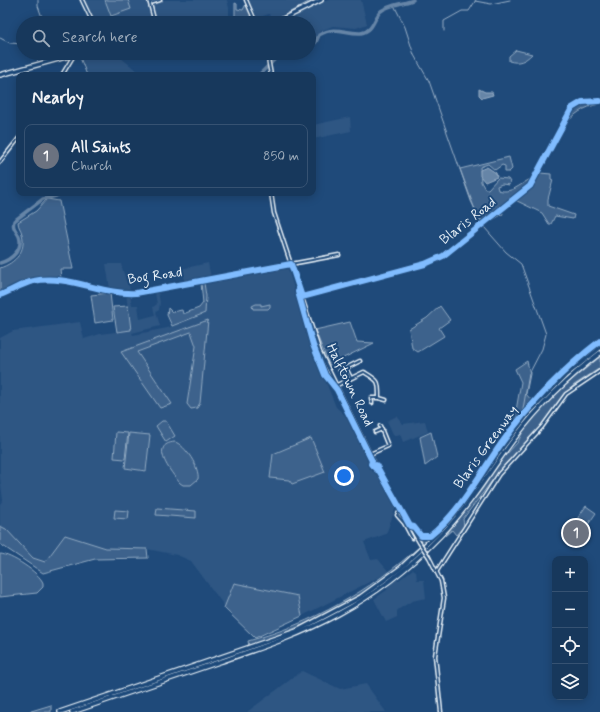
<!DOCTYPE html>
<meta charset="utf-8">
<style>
body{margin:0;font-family:Mynerve,sans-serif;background:#244365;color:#f1f3f6}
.controls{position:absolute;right:12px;bottom:12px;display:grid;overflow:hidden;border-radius:8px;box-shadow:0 2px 10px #0003}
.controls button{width:36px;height:36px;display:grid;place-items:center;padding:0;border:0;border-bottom:1px solid #365272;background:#17385c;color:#f1f3f6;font:20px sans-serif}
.you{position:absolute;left:344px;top:476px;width:14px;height:14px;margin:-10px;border:3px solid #fff;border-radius:50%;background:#1a73e8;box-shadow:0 0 0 6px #1a73e833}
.badge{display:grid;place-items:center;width:26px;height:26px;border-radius:50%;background:#ff9aa2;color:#fff;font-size:13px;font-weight:700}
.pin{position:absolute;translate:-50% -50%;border:2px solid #fff;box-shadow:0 1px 4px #0006}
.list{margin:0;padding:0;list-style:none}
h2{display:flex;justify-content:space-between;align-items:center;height:52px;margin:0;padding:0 16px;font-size:17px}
h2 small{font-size:13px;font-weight:400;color:#9eacbb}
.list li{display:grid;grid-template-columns:26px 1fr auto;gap:12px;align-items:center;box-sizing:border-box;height:64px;margin:0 8px 8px;padding:0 8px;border:1px solid #365272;border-radius:8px}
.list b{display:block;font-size:15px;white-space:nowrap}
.list p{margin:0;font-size:13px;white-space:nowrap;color:#9eacbb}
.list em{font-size:13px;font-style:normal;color:#9eacbb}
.icon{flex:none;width:22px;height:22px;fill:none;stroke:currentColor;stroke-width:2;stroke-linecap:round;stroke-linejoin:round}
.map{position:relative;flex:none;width:600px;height:712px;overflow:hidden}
.search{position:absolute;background:#17385c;box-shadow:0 2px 10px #0003;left:16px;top:16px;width:300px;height:44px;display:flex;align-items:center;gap:10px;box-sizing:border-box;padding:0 14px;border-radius:22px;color:#9eacbb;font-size:15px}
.panel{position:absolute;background:#17385c;box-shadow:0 2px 10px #0003;left:16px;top:72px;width:300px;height:124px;border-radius:8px}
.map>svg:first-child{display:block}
.built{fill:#2e5683}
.green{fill:#3c628c;stroke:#92aac2}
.water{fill:#6685a7;stroke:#9ab0c7}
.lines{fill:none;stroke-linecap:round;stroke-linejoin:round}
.stream{stroke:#9ab0c7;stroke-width:1}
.river{stroke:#6685a7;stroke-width:3.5}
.minor-casing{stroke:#e8f1f8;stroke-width:5}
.highway-casing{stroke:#e8f1f8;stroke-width:6}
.minor{stroke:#1f4a7a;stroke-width:2}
.highway{stroke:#1f4a7a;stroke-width:3.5}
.minor-bridge-casing{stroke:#e8f1f8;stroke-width:5;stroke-linecap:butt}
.minor-bridge{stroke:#1f4a7a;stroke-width:2}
.cycleway-casing{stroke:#1f4a7a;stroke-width:8}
.cycleway{stroke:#80bcff;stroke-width:6}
.labels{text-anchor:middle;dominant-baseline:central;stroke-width:4;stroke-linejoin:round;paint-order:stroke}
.street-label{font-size:14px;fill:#e8f1f8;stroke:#1f4a7a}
</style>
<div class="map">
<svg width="600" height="712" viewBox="0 0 600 712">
<rect width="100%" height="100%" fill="#1f4a7a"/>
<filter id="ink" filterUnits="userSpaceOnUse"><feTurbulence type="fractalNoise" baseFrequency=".025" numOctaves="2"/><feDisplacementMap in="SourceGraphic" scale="8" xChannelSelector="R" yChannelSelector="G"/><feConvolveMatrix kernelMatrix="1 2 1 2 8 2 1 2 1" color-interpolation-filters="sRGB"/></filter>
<g filter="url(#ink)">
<!-- built -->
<g class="built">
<polygon points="83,0 227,0 229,8 229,21 220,23 85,23 91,17"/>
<polygon points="249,0 311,0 272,21 269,14 257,18"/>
<polygon points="330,0 361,0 367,24 356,28 333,26 320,31 313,41 309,42 309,23 297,23 295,19 298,13 319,2"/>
<polygon points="89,53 119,53 120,57 142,75 88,75 80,55"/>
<polygon points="350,117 351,131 313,139 313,125"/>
<polygon points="208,263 211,278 185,283 181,269"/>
<polygon points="106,264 121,264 126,281 129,285 130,292 110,289"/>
<polygon points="285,268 288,269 298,300 310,343 336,407 349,419 365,453 396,507 386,534 364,542 371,560 378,559 389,572 302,616 297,596 234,583 225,607 191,561 177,555 147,549 106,548 65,535 45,563 33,558 6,529 0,526 0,504 3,500 0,477 0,338 13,331 80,322 84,339 100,334 131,330 126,294 130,294 132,305 138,305 140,319 155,315 153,307 157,304 155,293 158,291 160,303 159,310 156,312 160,326 132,333 133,335 167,328 205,313 206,296 204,283"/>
<polygon points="397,416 403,424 425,421 428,432 403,442 400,434 394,436 387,421"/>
<polygon points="413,569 416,571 417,580 424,580 426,598 412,601 399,609 397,611 397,617 386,622 374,599 387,590 389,585 396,579 399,580"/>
<polygon points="302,671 340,689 366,684 386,712 247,712"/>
</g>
<!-- green -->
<g class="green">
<polygon points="105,0 128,0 131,9 111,16"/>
<polygon points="316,0 272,22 310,1"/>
<polygon points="235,3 237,4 237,9 243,10 246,4 251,14 252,23 235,23"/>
<path d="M516,50L532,54C525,61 519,64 509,61V56Z"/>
<path d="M588,102H600V104C583,107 574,114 563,127C568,114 574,106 588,102Z"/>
<path d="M509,157L512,169L509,172H505V166L502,165L495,170L488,164L480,167L481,182L485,189H488L498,178L508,179L510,182L509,185L502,184L497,186L498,190C514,195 523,180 536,177L540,173L551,174V179L553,180L548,199V206L574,215L573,219L555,216L551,224H549L542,213L513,199L502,210L503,214L484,225L474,207L460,169Z"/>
<path d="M47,199L59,201L73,269H60L61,278L30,279L0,292V268C15,263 27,251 22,234C21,229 18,227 18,222L36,211Z"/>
<polygon points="201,283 204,283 206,296 205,313 172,326 167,315 168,308 172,312 182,310 183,314 199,308 203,303"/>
<polygon points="110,293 113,320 95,323 91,295"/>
<polygon points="256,304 261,304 261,306 270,304 270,307 268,309 253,309 252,306"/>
<polygon points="128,306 131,330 117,332 113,307"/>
<polygon points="440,306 450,320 439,328 444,336 418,352 412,348 409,329 427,318"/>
<polygon points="208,320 200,403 197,408 191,409 187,404 196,346 191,332 137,352 172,404 160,408 121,352"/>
<polygon points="350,322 357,342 374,343 329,365 315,330"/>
<polygon points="600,357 600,368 574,385 564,395 541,427 501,469 463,519 464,526 456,535 452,530 445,536 483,488 503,458 518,442 525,427 543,406 573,379"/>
<polygon points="527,361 530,374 526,394 532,401 514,422 521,382 515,369"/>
<polygon points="162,421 166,421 175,436 166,442 156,426"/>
<polygon points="116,432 128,433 125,459 114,458"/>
<polygon points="431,432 437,457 425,466 420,437"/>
<polygon points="129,433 150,435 146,471 125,468"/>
<polygon points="311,438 325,472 292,484 289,480 270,478 273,454"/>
<path d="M175,442C185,445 200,468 198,479L191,485H183L180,483C172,474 148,444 175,442Z"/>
<path d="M478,479L464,500L424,545L414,529L420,537L426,538C448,526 464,499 478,479Z"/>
<polygon points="586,506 596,513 585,529 575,522"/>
<polygon points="157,508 196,511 196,518 156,515"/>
<polygon points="115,510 129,511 128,519 114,518"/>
<polygon points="0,526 6,529 33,558 45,562 65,535 106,548 147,549 148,558 95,559 43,573 0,544"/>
<path d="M420,546L421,548C400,566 378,585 353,600C320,619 285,633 249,646L248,641C312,624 371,590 420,546Z"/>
<path d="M0,554C10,554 40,573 43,583V587L37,593L0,597Z"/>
<polygon points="234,583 298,596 302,616 255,638 224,608"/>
<polygon points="51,705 51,712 28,712"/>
</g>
<!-- water -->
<g class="water">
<polygon points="479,89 485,92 492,92 493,95 482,98 479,95"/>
<polygon points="487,167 496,173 497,177 485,182 480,176 480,170"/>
</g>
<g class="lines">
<!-- stream -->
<g class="stream">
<polyline points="38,0 38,6 44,23"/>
<polyline points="475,1 491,4 510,0"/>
<polyline points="394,5 405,27 414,55 429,81 471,201 482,224"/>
<polyline points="444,31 444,21 462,11 469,11 476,0"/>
<polyline points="0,38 10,43 23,44"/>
<polyline points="79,55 87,75"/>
<polyline points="484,227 506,252 521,264 546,334 542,349 529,374 522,415"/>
</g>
<!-- river -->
<g class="river">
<path d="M309,46L316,42L319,35C336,25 345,34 361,33C374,31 374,17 381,11C390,4 403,4 413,0"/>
<polyline points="259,75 281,53"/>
<path d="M0,263C11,260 24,249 19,236C16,230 12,228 14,221L43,199L56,196L62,193"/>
</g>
<!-- minor casing -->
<g class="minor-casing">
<g id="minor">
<polyline points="82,0 93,23"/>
<polyline points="149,0 155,23"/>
<polyline points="246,0 256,23"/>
<polyline points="150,3 160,0"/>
<polyline points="267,53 271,75"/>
<polyline points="62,75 74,55"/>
<polyline points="0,162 19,138"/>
<polyline points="271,193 274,213 320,352 381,476 419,542"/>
<path d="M0,295C12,291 22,283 34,281C68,274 102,295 136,293L339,255"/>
<polyline points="302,297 425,264 437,260 451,250 530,186 572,108 582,102 600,101"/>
<polyline points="346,368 351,378"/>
<polyline points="340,371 360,361"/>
<path d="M337,385L364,372C379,381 379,380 379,398L386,400"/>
<polyline points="372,403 371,398 379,398"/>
<polyline points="375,432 382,429"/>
<polyline points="370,454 388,446 380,426"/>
<polyline points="401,510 397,515 404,523 412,538"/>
<polyline points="429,557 441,581 444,598 435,656 441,712"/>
<polyline points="437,571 499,474 542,427 566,394 600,371"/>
</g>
</g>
<!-- highway casing -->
<g class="highway-casing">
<g id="highway">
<polyline points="275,23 321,0"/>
<polyline points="0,75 80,53"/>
<polyline points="60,712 297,631 361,597 401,568 437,534 469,497 503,447 529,413 565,376 600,348"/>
<path d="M72,712C121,695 170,679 219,662C260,648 300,635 338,614C376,594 410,567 440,536C469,507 489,472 514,439C539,406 567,378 600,353"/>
</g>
</g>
<!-- minor -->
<use href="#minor" class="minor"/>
<!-- highway -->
<use href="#highway" class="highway"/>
<!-- minor-bridge casing -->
<g class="minor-bridge-casing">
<polyline id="minor-bridge" points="419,542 429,557"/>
</g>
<!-- minor-bridge -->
<use href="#minor-bridge" class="minor-bridge"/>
<!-- cycleway casing -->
<g class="cycleway-casing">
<g id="cycleway">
<polyline points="298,292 313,345 325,375 337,390 372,461 371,464 377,470"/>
<path d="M0,295C12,291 22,283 34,281C68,274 102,295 136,293L291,264L302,297L425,264L443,256L530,186L572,108L582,102L600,101"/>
<path d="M373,466L376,465L410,526L414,527L421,536H430C459,513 480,474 501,444C529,405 562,370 600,341"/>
</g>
</g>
<!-- cycleway -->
<use href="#cycleway" class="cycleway"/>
</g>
</g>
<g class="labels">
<!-- street labels -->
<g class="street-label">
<text transform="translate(468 221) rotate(-38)">Blaris Road</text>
<text transform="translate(155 276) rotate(-8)">Bog Road</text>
<text transform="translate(350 385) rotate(64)">Halftown Road</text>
<text transform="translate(486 447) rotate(-54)">Blaris Greenway</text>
</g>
</g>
</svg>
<div class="controls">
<button>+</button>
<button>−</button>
<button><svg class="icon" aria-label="locate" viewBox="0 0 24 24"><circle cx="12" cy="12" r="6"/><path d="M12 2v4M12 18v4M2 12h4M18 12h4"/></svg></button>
<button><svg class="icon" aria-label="layers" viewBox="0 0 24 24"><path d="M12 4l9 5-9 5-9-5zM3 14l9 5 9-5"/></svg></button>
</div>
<div class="you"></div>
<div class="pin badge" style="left:576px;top:533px;background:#6b7280">1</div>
<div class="search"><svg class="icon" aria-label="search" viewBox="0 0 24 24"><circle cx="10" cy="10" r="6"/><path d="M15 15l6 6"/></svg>Search here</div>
<section class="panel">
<h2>Nearby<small></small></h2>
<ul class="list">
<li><span class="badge" style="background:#6b7280">1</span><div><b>All Saints</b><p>Church</p></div><em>850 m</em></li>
</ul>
</section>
</div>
